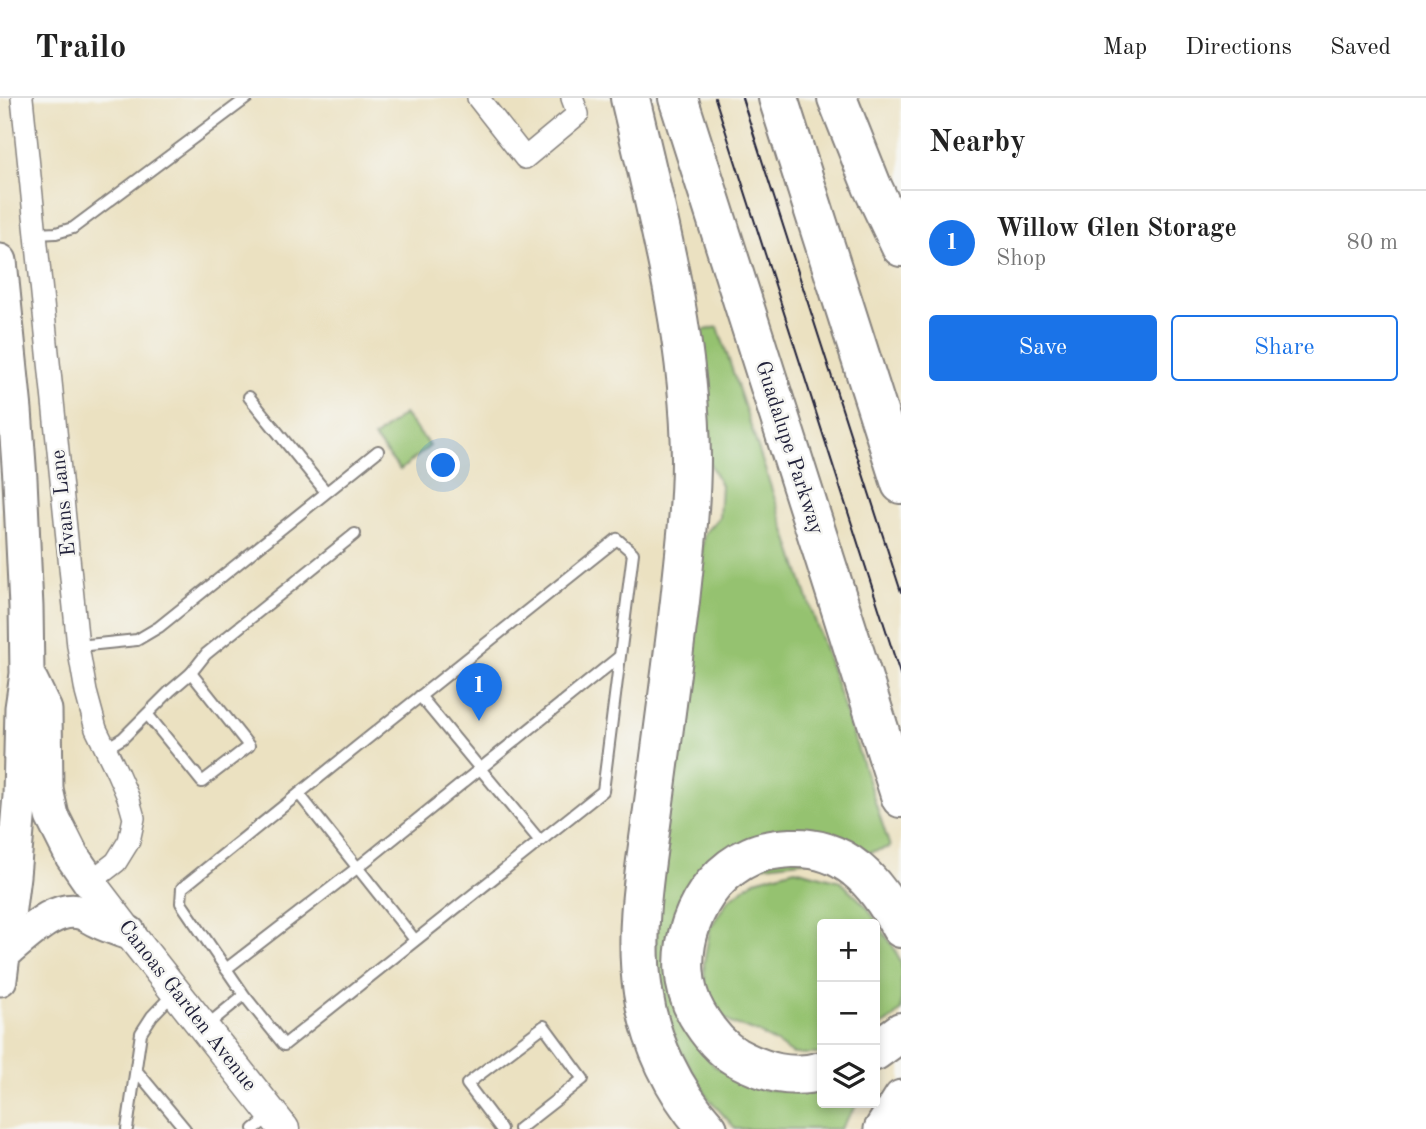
<!DOCTYPE html>
<meta charset="utf-8">
<style>
body{margin:0;font-family:"Old Standard TT",serif;background:#f6f6f6;color:#222}
.controls{position:absolute;right:21px;bottom:21px;display:grid;overflow:hidden;border-radius:7px;box-shadow:0 4px 10px #0003}
.controls button{width:63px;height:63px;display:grid;place-items:center;padding:0;border:0;border-bottom:2px solid #e0e0e0;background:#fff;color:#222;font:35px sans-serif}
.you{position:absolute;left:444px;top:368px;width:24px;height:24px;margin:-18px;border:5px solid #fff;border-radius:50%;background:#1a73e8;box-shadow:0 0 0 10px #1a73e833}
.badge{display:grid;place-items:center;width:46px;height:46px;border-radius:50%;background:#1a73e8;color:#fff;font-size:23px;font-weight:700}
.pin{position:absolute;translate:-50% -58px;filter:drop-shadow(0 2px 4px #0008)}
.pin::after{content:'';position:absolute;top:37px;width:24px;height:21px;background:inherit;clip-path:polygon(0 0,100% 0,50% 100%)}
.list{margin:0;padding:0;list-style:none}
h2{display:flex;justify-content:space-between;align-items:center;height:91px;margin:0;padding:0 28px;font-size:30px}
h2 small{font-size:23px;font-weight:400;color:#767676}
.list li{display:grid;grid-template-columns:46px 1fr auto;gap:21px;align-items:center;box-sizing:border-box;height:105px;padding:0 28px;border-top:2px solid #e0e0e0}
.list b{display:block;font-size:26px;white-space:nowrap}
.list p{margin:0;font-size:23px;white-space:nowrap;color:#767676}
.list em{font-size:23px;font-style:normal;color:#767676}
.actions{display:flex;gap:14px;padding:21px 28px}
.actions a{flex:1;padding:16px 0;border:2px solid #1a73e8;border-radius:7px;text-align:center;font-size:24px;color:#1a73e8}
.actions .main{background:#1a73e8;color:#fff}
.icon{flex:none;width:38px;height:38px;fill:none;stroke:currentColor;stroke-width:2;stroke-linecap:round;stroke-linejoin:round}
.map{position:relative;flex:none;width:901px;height:1031px;overflow:hidden}
header{display:flex;align-items:center;gap:42px;box-sizing:border-box;height:98px;padding:0 35px;background:#fff;border-bottom:2px solid #e0e0e0}
header strong{font-size:33px}
nav{display:flex;gap:38px;margin-inline-start:auto;font-size:24px}
main{display:flex}
aside{flex:1;background:#fff}
.map>svg:first-child{display:block}
.green{fill:#95c270;stroke:#5c7256;stroke-width:2}
.lines{fill:none;stroke-linecap:round;stroke-linejoin:round}
.lane-casing{stroke:#86827e;stroke-width:14}
.street-casing{stroke:#86827e;stroke-width:24}
.secondary-casing{stroke:#86827e;stroke-width:33}
.primary-casing{stroke:#86827e;stroke-width:37}
.highway-casing{stroke:#86827e;stroke-width:42}
.lane{stroke:#fff;stroke-width:10}
.street{stroke:#fff;stroke-width:21}
.secondary{stroke:#fff;stroke-width:30}
.primary{stroke:#fff;stroke-width:33}
.highway{stroke:#fff;stroke-width:38}
.tram{stroke:#22223b;stroke-width:2}
.labels{text-anchor:middle;dominant-baseline:central;stroke-width:5;stroke-linejoin:round;paint-order:stroke}
.street-label{font-size:21px;fill:#22223b;stroke:#f6f6f2}
</style>
<header>
<strong>Trailo</strong>
<nav><a>Map</a><a>Directions</a><a>Saved</a></nav>
</header>
<main>
<div class="map">
<svg width="901" height="1031" viewBox="0 0 901 1031">
<rect width="100%" height="100%" fill="#f6f6f2"/>
<filter id="ink" filterUnits="userSpaceOnUse"><feTurbulence type="fractalNoise" baseFrequency=".0143" numOctaves="2"/><feDisplacementMap in="SourceGraphic" scale="14" xChannelSelector="R" yChannelSelector="G"/><feConvolveMatrix kernelMatrix="1 2 1 2 8 2 1 2 1" color-interpolation-filters="sRGB"/></filter>
<filter id="wash" filterUnits="userSpaceOnUse"><feTurbulence type="fractalNoise" baseFrequency=".00686" numOctaves="4" result="noise"/><feDisplacementMap in="SourceGraphic" scale="28" xChannelSelector="R" yChannelSelector="G"/><feGaussianBlur stdDeviation="1.57" result="paint"/><feColorMatrix in="noise" values="0 0 0 0 0 0 0 0 0 0 0 0 0 0 0 0 0 1.4 0 .05"/><feComposite in="paint" operator="in"/></filter>
<g filter="url(#wash)">
<rect width="100%" height="100%" fill="#ebe1c1"/>
<!-- green -->
<g class="green">
<polygon points="718,229 890,749 867,755 699,775 688,931 714,968 761,991 810,993 822,990 822,1005 858,1005 840,1031 736,1031 708,1000 678,948 655,881 656,788 704,436 719,419 721,387 710,366 697,234"/>
<polygon points="404,316 430,348 400,372 374,340"/>
<polygon points="795,771 840,783 867,809 894,850 901,865 901,912 893,920 875,932 875,826 822,826 822,955 818,956 793,956 778,946 757,934 733,926 720,917 705,891 704,865 710,830 728,802 755,782"/>
</g>
</g>
<g filter="url(#ink)">
<g class="lines">
<!-- lane casing -->
<g class="lane-casing">
<g id="lane">
<polyline points="37,136 56,135 73,130 247,0"/>
<polyline points="249,299 326,394"/>
<polyline points="78,548 137,542 159,529 378,353"/>
<polyline points="191,575 206,556 355,436"/>
<polyline points="420,598 540,743"/>
<polyline points="105,651 123,640 170,593 191,575 249,648 202,684 147,616"/>
<polyline points="299,696 415,842"/>
<polyline points="226,871 357,770 619,559"/>
<polyline points="206,928 244,897 284,947 603,693 633,455 617,441 358,648 182,790 181,805 244,897"/>
<polyline points="136,972 185,1031"/>
<polyline points="127,1031 141,935 152,918 173,896"/>
<polyline points="254,1031 271,1018"/>
<polyline points="501,1031 467,986 544,928 583,981 519,1031"/>
</g>
</g>
<!-- street casing -->
<g class="street-casing">
<g id="street">
<polyline points="22,0 78,548 86,594 96,631 117,674 128,699 134,720 129,743 116,764 90,784"/>
<polyline points="478,0 525,60 578,16 572,0"/>
</g>
</g>
<!-- secondary casing -->
<g class="secondary-casing">
<polyline id="secondary" points="90,784 129,835 284,1031"/>
</g>
<!-- primary casing -->
<g class="primary-casing">
<g id="primary">
<polyline points="0,163 15,312 20,381 26,509 27,576 22,610 20,698 13,778 0,881"/>
<polyline points="31,583 45,612 46,691 52,718 72,758 90,784"/>
<path d="M4,855C25,839 55,805 83,815C88,817 93,821 98,823C108,828 118,831 129,835"/>
<polyline points="881,1031 901,999"/>
</g>
</g>
<!-- highway casing -->
<g class="highway-casing">
<g id="highway">
<path d="M630,0C658,120 690,237 691,361C691,408 685,456 680,503C672,570 663,637 654,704C646,767 633,830 643,894C650,943 674,994 708,1031"/>
<polyline points="678,0 901,700"/>
<polyline points="778,0 901,386"/>
<polyline points="837,0 872,88 901,149"/>
<polyline points="875,953 901,934"/>
<path d="M822,973C791,982 764,974 736,959C719,949 707,933 697,916C666,862 694,783 751,758C763,752 778,751 792,750C815,749 838,756 856,771C875,786 889,808 901,830"/>
</g>
</g>
<!-- lane -->
<use href="#lane" class="lane"/>
<!-- street -->
<use href="#street" class="street"/>
<!-- secondary -->
<use href="#secondary" class="secondary"/>
<!-- primary -->
<use href="#primary" class="primary"/>
<!-- highway -->
<use href="#highway" class="highway"/>
<!-- tram -->
<g class="tram">
<polyline points="715,0 901,579"/>
<polyline points="742,0 901,494"/>
</g>
</g>
</g>
<g class="labels">
<!-- street labels -->
<g class="street-label">
<text transform="translate(789 350) rotate(72)">Guadalupe Parkway</text>
<text transform="translate(64 405) rotate(-96)">Evans Lane</text>
<text transform="translate(187 908) rotate(52)">Canoas Garden Avenue</text>
</g>
</g>
</svg>
<div class="controls">
<button>+</button>
<button>−</button>
<button><svg class="icon" aria-label="layers" viewBox="0 0 24 24"><path d="M12 4l9 5-9 5-9-5zM3 14l9 5 9-5"/></svg></button>
</div>
<div class="you"></div>
<div class="pin badge" style="left:479px;top:623px">1</div>
</div>
<aside>
<h2>Nearby<small></small></h2>
<ul class="list">
<li><span class="badge">1</span><div><b>Willow Glen Storage</b><p>Shop</p></div><em>80 m</em></li>
</ul>
<div class="actions"><a class="main">Save</a><a>Share</a></div>
</aside>
</main>
